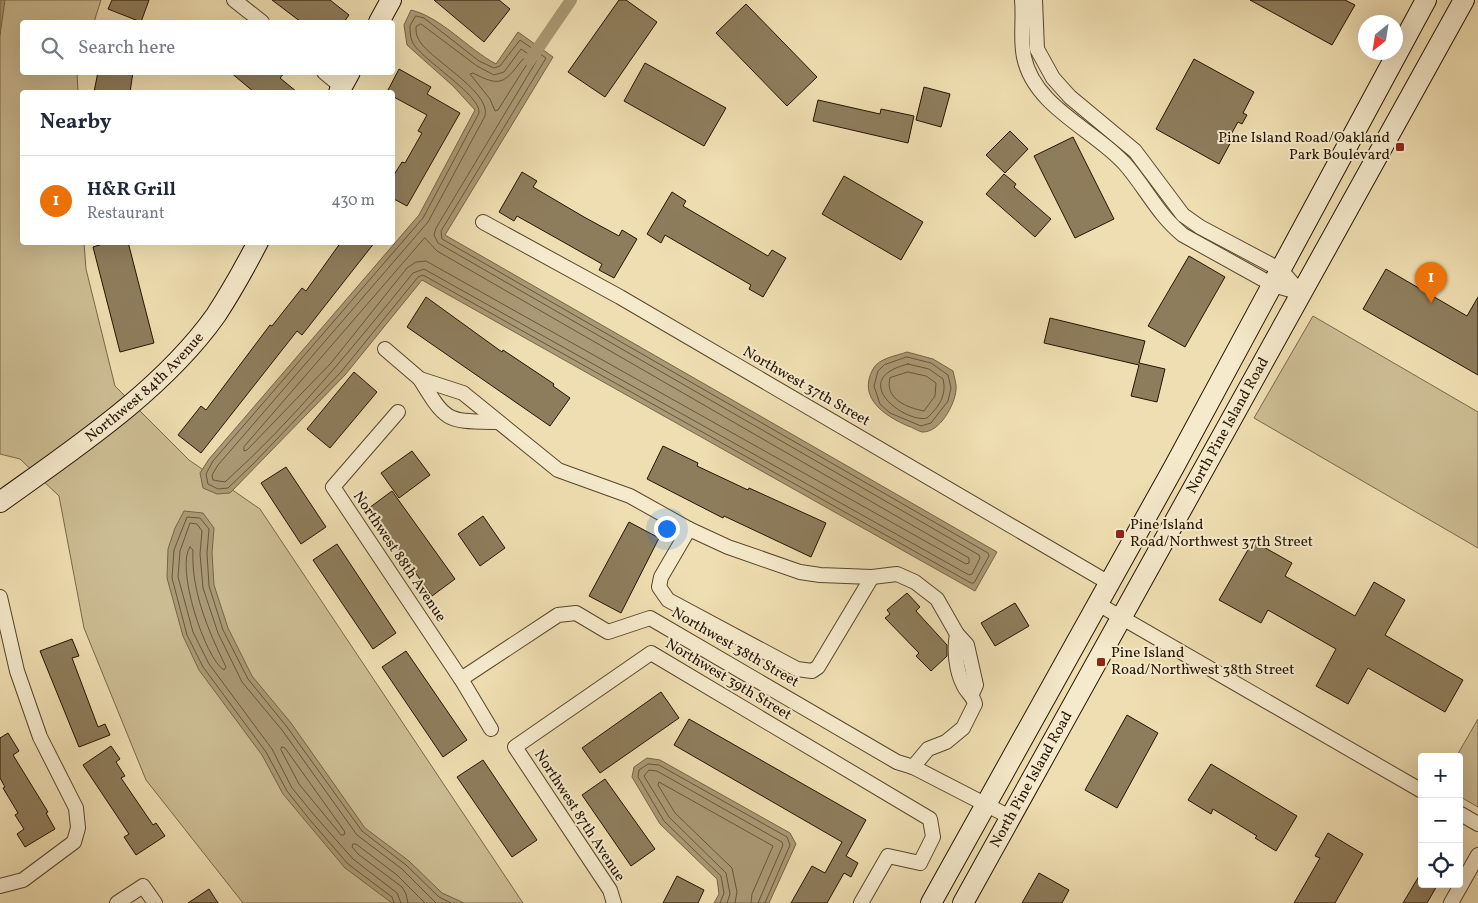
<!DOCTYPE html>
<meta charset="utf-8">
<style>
body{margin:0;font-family:Vollkorn,serif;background:#f2f2f3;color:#1f2937}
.controls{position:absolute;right:15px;bottom:15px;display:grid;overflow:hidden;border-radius:5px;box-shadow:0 5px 20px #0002}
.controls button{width:45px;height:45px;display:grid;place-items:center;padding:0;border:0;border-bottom:1px solid #e0e1e3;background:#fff;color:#1f2937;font:25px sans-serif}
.compass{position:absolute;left:1358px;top:15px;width:45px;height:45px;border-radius:50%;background:#fff;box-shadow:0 5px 20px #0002;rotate:210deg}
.you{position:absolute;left:666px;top:528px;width:18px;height:18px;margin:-12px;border:4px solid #fff;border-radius:50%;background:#1a73e8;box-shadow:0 0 0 8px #1a73e833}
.badge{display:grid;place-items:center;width:32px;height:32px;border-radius:50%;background:#1a73e8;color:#fff;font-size:16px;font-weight:700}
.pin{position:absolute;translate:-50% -41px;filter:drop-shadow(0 1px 2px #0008)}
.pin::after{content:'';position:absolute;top:26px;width:18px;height:15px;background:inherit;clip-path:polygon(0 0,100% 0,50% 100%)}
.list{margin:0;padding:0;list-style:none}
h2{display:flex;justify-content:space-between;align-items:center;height:65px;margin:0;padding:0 20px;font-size:21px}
h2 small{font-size:16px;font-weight:400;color:#747a83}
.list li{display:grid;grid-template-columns:32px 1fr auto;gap:15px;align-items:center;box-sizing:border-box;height:90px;padding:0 20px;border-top:1px solid #e0e1e3}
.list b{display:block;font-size:19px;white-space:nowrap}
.list p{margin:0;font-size:16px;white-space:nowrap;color:#747a83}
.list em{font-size:16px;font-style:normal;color:#747a83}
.icon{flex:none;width:28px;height:28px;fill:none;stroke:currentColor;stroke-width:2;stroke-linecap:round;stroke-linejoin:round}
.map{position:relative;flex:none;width:1478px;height:903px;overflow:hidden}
.search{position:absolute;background:#fff;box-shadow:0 5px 20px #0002;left:20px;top:20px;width:375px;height:55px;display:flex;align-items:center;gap:12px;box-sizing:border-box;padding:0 18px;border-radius:5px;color:#747a83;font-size:19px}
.panel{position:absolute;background:#fff;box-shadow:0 5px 20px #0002;left:20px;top:90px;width:375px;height:155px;border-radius:5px}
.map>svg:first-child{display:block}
.green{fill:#ccbc93;stroke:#78684a}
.water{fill:#aa9975;stroke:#746446}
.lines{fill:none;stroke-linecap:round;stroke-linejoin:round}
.shore{stroke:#67563a;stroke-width:1}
.canal{stroke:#aa9975;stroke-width:12}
.building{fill:#8e7d5c;stroke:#241400}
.street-casing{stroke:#57462c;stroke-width:16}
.secondary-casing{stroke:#241400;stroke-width:22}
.street{stroke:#f5eacc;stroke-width:14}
.secondary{stroke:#f5eacc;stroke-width:20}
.poi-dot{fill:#8f2418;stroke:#f5eacc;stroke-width:2}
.labels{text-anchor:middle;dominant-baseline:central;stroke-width:4;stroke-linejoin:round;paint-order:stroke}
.poi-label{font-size:15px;fill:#241400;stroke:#f5eacc;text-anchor:start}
.street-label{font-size:15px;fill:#241400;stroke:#f5eacc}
</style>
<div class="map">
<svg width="1478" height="903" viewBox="0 0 1478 903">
<rect width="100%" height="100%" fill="#efdeb1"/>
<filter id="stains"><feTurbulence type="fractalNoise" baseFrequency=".004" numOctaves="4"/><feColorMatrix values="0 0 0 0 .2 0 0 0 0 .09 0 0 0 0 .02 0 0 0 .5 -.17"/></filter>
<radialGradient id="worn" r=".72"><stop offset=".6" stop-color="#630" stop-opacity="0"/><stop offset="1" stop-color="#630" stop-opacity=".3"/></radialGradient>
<!-- green -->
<g class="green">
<polygon points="0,0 101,0 94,22 22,22 22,72 77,73 78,92 22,92 22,242 84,243 86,269 115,386 189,460 260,509 523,903 243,903 146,780 84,628 59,496 20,459 0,454"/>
<polygon points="1313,316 1478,412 1478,548 1254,418"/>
<polygon points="1478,719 1478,807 1459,796 1459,757 1456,757"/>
</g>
<!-- water -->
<g class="water">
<polygon points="0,0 5,0 0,35"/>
<path d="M411,10C441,17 468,49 496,64L518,32L553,57L445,235L997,552L975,591L422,280L345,375L230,493L217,494L203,488L200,473L209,459L419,215L475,110L453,86L407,45L404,25Z"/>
<path d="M907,352L933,359L953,371C954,377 957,384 956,390C955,404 940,433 922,432C918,431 912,427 908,426C885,416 857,398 873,369C879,358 896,356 907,352Z"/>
<polygon points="184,511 203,513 214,528 212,553 214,585 228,628 252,676 291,723 365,828 409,861 442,893 464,903 392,903 345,868 283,794 262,755 199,670 183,636 167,578 168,549 175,528"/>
<polygon points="647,758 660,760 790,833 796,844 769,903 714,903 719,894 717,879 660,824 632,777 634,767"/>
</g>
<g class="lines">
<!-- shore -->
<g class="shore">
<path d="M416,16L424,18L479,61L494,68L500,66L520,40L546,58L441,231L442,239L988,553L989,556L974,583H971L423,275L418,277L341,372L253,464L228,488L218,489L208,484L206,474L213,461L423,218L479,113C482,95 417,57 412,41C410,36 410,30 410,26Z"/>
<path d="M421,24L477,66L494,75L504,72L521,49L537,60L436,228L434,235L438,243L979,555L980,558L972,574L969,575L424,269L413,273C354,346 295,419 225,482L213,480L212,475L218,465L428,222L485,116C492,91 425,57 418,38C416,35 416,30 416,27Z"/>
<path d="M525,59L527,64L498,110L495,111L490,99L470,74L473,73C500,87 504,84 522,60Z"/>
<polygon points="425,238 437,251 969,558 969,563 966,564 426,261 416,262 407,268 331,363 247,450 244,451 244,447"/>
<polygon points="907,357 931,363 948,375 951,388 948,401 931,423 921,426 890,413 880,404 874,386 878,371 884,365"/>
<path d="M908,364L929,369L943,379C947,395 939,407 927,418C907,424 845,380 908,364Z"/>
<path d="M908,372L926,376L936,383L935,396L924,411C908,408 884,399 890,378Z"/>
<path d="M190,547L193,550C191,591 208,630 226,667L224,670C205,659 175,566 190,547Z"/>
<polygon points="282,747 285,748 345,832 344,835 341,835 299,784 281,750"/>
<polyline points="394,903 392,897 348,864 310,820 287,791 266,752 203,667 187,635 172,578 174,550 187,517 200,518 209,529 207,553 209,586 223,630 248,679 287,727 362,831 406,865 439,897 451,903"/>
<polyline points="401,903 397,893 353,859 315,816 292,788 272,749 209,664 193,632 178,577 180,551 190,523 197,524 202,531 200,554 203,588 218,633 242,682 282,730 357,835 402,869 436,903"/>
<polyline points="408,903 406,894 402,887 358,854 352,847 353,844 356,844 397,875 425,903"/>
<polyline points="720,903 724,893 721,876 664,821 638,777 639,770 648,764 659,765 787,837 790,845 765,903"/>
<polyline points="727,903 730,894 726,873 669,817 644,776 649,770 657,771 782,842 783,845 758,903"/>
<polyline points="735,903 737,892 732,868 675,813 658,785 659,782 773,846 752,894 751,903"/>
</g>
<!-- canal -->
<polyline class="canal" points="530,60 571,0"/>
</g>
<!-- building -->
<g class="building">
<polygon points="112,0 149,0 141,22 108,9"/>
<polygon points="272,0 330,0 349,15 344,22 301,22"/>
<polygon points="434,0 499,0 510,9 484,42"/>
<polygon points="619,0 626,0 657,22 605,97 568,72"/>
<polygon points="1250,0 1345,0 1355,5 1332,45"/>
<polygon points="746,4 817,77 787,106 716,33"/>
<polygon points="1194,59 1254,92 1243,113 1247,115 1242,124 1238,122 1229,138 1232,140 1219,164 1156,129"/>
<polygon points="645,63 726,108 704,146 624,101"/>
<polygon points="399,69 431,87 427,94 460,113 407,206 392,198 392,178 402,162 405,163 422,133 418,131 427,115 392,96 392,92 387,92"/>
<polygon points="98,72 133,72 130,92 94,92"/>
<polygon points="230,72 285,72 280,78 297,92 254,92"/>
<polygon points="924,87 950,94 941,127 916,120"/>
<polygon points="818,100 880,114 881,109 914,116 908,143 813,121"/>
<polygon points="1010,131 1028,149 1005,173 986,155"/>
<polygon points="1073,137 1114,219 1075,238 1034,156"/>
<polygon points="522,172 537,181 533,187 584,217 619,236 622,230 637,239 614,278 599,270 602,264 558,239 517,216 514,221 499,212"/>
<polygon points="1004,174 1016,184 1014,187 1051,219 1035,237 986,194"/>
<polygon points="844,176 923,222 901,260 822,214"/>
<polygon points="672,192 686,201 683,206 768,256 772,250 786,258 763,297 749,289 751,285 665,235 661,243 647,234"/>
<polygon points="109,242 128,242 154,343 120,352 93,247"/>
<polygon points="341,242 375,242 302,335 297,331 201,453 178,435 201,406 206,410 270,325 272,326 302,288 306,291"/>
<polygon points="1189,256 1225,277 1185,347 1148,326"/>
<polygon points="1386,269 1467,316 1478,297 1478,375 1363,309"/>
<polygon points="426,297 502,352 503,350 554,384 553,386 570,398 550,426 407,327"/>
<polygon points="1050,318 1145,341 1139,363 1165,369 1157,402 1131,396 1139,365 1044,343"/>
<polygon points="354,372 377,392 330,448 307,429"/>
<polygon points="663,446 698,463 697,466 748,490 749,488 826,523 811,557 724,516 723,518 647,479"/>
<polygon points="412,451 430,475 399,498 381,473"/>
<polygon points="286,467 326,527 301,544 261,483"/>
<polygon points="392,491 455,579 432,596 369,508"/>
<polygon points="483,516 505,548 480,566 458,534"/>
<polygon points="629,522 659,538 621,613 589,596"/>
<polygon points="1253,541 1292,563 1285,576 1355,616 1374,582 1405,600 1385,635 1463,680 1445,712 1368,668 1348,704 1316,686 1336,649 1268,610 1261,623 1219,600"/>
<polygon points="337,544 396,633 373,649 313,560"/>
<polygon points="907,593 920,607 916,611 947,645 947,656 931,671 916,656 919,653 885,618 890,614 887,610"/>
<polygon points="1015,603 1029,626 995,646 981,623"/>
<polygon points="72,639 79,656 72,658 98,727 105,724 110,735 79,747 40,651"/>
<polygon points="406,651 467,740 443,757 382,667"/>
<polygon points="661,692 679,718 600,773 582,748"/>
<polygon points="1127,715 1158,733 1117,808 1085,790"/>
<polygon points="689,719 866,820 846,856 858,863 851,877 844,873 827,903 791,903 812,866 825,873 842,842 674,745"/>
<polygon points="8,733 19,751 13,755 48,812 46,813 55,829 25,847 17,834 24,829 15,815 18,813 3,788 5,787 0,778 0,738"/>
<polygon points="111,746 120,759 116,762 125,776 121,778 153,825 156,823 165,836 136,855 124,837 129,834 83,765"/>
<polygon points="483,760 537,840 512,857 457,777"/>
<polygon points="1211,764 1297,816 1276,851 1255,838 1257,836 1213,809 1211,814 1188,800"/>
<polygon points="605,779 655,849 631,866 582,795"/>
<polygon points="1328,833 1363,854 1335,903 1294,903 1320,858 1315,856"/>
<polygon points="1422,871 1422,884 1438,884 1427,903 1403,903"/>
<polygon points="1039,873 1069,890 1062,903 1022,903"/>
<polygon points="677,876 704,890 698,903 663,903"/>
<polygon points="209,889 218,903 188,903"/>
</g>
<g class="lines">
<!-- street casing -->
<g class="street-casing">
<g id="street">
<polyline points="234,0 262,22"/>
<path d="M1022,0C1024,19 1020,39 1024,57C1034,107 1095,130 1125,164C1146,188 1158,215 1183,235L1273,285L1301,293"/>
<polyline points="1035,0 1037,49 1053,78 1070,97 1135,151 1183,215 1200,227 1281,270 1301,293"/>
<polyline points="324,72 342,87"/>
<polyline points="483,222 620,297 1109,583"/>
<polyline points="385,349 420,379 463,393 558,470 630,496 689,529 728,547 800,572 820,575 872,577 897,574 915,582 937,599 957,634 967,645 976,685 972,694"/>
<path d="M420,379C447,423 446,421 498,422"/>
<polyline points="398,412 333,487 461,679 491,729"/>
<polyline points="689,529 661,577 659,587 668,600 797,669 812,671 818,667 872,577"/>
<polyline points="0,597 17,671 40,737 76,808 78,828 74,842 23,880 0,886"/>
<polyline points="1098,604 1422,791"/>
<polyline points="461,679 558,615 576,613 608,632 650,618 897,762 913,767 1010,817"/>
<path d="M913,767L928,749L946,742L963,728L975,704C973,695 966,692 963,684C956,670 954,649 957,634"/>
<polyline points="1459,813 1478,824"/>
<polyline points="117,903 143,886 155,903"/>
<polyline points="614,903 610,890 515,747 651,653 930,819 933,837 920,863 888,856 861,903"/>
<polyline points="1451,903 1478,855"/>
</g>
</g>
<!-- secondary casing -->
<g class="secondary-casing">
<g id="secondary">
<polyline points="379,22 391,0"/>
<polyline points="339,92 350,72"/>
<path id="s1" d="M0,502C74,449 163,390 216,315C231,292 245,267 258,242"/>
<polyline points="931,903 1174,467 1426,0"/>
<path id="s2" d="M963,903L1464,0"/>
</g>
</g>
<!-- street -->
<use href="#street" class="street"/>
<!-- secondary -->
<use href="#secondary" class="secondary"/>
</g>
<!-- markers -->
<g class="poi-dot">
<rect x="1395" y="142" width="10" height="10" rx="2.5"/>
<rect x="1115" y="529" width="10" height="10" rx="2.5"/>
<rect x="1096" y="657" width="10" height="10" rx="2.5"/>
</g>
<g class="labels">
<!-- poi labels -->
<g class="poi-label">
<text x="1390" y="138" text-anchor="end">Pine Island Road/Oakland<tspan x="1390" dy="17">Park Boulevard</tspan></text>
<text x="1130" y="525">Pine Island<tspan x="1130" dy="17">Road/Northwest 37th Street</tspan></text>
<text x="1111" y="653">Pine Island<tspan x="1111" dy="17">Road/Northwest 38th Street</tspan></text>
</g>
<!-- street labels -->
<g class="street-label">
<text stroke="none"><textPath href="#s1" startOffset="185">Northwest 84th Avenue</textPath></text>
<text transform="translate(806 387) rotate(30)">Northwest 37th Street</text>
<text stroke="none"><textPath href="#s2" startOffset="546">North Pine Island Road</textPath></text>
<text transform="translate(399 557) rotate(56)">Northwest 88th Avenue</text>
<text transform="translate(735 648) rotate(30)">Northwest 38th Street</text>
<text transform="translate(728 680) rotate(31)">Northwest 39th Street</text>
<text stroke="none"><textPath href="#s2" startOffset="141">North Pine Island Road</textPath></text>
<text transform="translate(579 816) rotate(57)">Northwest 87th Avenue</text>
</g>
</g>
<rect width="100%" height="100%" filter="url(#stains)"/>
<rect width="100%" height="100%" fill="url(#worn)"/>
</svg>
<div class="controls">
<button>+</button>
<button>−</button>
<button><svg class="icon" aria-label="locate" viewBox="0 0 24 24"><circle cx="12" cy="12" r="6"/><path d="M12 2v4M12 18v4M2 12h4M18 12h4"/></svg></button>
</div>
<svg class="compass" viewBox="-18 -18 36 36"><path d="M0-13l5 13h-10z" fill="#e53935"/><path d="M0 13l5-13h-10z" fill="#747a83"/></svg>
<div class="you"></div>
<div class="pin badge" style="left:1431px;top:303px;background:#e8710a">1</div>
<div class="search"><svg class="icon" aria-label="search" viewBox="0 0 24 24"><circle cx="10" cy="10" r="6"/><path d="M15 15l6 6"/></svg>Search here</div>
<section class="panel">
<h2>Nearby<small></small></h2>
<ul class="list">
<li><span class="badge" style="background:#e8710a">1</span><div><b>H&amp;R Grill</b><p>Restaurant</p></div><em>430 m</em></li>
</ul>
</section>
</div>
